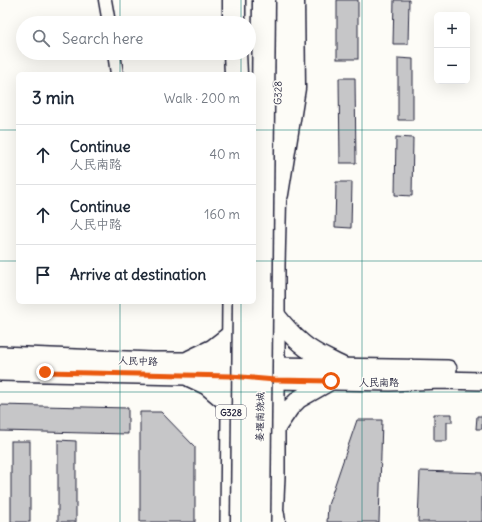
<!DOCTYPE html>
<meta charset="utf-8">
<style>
body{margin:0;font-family:Delius,"LXGW WenKai TC",sans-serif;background:#f6f6f7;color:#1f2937}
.controls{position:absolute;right:12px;top:12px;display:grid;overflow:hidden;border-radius:6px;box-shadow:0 4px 16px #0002}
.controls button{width:36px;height:36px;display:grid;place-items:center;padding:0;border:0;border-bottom:1px solid #e0e1e3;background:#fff;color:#1f2937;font:20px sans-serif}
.stop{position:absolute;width:12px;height:12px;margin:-9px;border:3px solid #ea580c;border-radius:50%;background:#fff}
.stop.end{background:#ea580c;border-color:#fff;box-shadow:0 1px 4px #0008}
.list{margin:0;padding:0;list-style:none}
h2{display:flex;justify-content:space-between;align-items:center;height:52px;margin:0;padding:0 16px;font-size:17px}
h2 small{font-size:13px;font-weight:400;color:#747a83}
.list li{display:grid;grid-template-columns:26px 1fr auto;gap:12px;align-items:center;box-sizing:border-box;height:60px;padding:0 16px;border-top:1px solid #e0e1e3}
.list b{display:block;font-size:15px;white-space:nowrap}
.list p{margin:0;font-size:13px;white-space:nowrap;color:#747a83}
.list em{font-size:13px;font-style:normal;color:#747a83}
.icon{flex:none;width:22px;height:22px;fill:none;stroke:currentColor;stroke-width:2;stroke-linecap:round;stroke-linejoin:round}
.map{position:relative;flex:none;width:482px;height:522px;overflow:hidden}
.search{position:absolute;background:#fff;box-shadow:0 4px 16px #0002;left:16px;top:16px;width:240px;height:44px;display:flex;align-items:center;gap:10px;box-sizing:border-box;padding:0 14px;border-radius:22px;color:#747a83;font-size:15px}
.panel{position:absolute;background:#fff;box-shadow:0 4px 16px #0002;left:16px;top:72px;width:240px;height:232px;border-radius:6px}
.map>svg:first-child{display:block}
.building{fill:#c6c6c8;stroke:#22223b}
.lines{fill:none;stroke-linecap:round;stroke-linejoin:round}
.street-casing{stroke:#22223b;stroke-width:15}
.secondary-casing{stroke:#22223b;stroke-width:20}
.primary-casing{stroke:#22223b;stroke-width:22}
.highway-casing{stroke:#22223b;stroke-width:25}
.street{stroke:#fdfcf7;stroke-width:12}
.secondary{stroke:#fdfcf7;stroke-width:17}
.primary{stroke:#fdfcf7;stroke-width:19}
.highway{stroke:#fdfcf7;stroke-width:22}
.highway-bridge-casing{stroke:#22223b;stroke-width:25;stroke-linecap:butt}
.highway-bridge{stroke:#fdfcf7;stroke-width:22}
.route{stroke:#ea580c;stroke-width:5}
.grid{fill:none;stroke:#0f766e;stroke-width:1;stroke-opacity:0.55}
.labels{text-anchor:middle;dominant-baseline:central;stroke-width:3;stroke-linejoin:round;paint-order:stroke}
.shield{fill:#fdfcf7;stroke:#646373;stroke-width:1}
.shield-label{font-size:9px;font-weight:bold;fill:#22223b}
.street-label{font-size:10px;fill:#22223b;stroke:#fdfcf7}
</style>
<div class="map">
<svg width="482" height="522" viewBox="0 0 482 522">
<rect width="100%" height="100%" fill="#fdfcf7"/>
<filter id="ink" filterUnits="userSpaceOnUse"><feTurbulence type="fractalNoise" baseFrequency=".025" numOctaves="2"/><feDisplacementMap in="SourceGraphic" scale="8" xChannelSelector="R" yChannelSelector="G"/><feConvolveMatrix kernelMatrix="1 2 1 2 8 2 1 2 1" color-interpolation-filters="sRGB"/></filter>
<g filter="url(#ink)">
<!-- building -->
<g class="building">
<rect x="337" y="0" width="21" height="59"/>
<polygon points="394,0 409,0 408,44 393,44"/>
<polygon points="398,58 413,59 413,120 398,120"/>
<polygon points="339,78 355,78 356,163 340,163"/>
<polygon points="396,137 413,138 412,196 395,195"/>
<polygon points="336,182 352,182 351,228 335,227"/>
<polygon points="0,405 128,408 128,434 0,431"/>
<polygon points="140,412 161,412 195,447 195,522 140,522"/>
<polygon points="434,414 452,414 452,422 447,422 447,441 434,441"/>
<polygon points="477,416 482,416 482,429 476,429"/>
<polygon points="357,420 382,420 379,522 327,522 328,505"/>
<polygon points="58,440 76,441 76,522 58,522"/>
<rect x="11" y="441" width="19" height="81"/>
<polygon points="420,471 482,473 482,522 418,522"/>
</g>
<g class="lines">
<!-- street casing -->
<g class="street-casing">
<g id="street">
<polyline points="105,0 109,23"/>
<polyline points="114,53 117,74"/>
</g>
</g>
<!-- secondary casing -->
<g class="secondary-casing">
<g id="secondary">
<polyline points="275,366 448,369"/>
<polyline points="275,380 390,382 441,380 482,381"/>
<polyline points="275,430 290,408 299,399 329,382"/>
</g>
</g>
<!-- primary casing -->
<g class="primary-casing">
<g id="primary">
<polyline points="278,145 279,0"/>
<path d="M275,315C283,325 291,335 301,343C313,354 329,360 344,368"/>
<polyline points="0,356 152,362 231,362 258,365"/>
<polyline points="190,360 213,349 231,335"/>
<polyline points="0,371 231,376 258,379"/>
<polyline points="190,377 207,385 231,405"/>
<polyline points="230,522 232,302"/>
<polyline points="273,522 275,476 275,265 277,179"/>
</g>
</g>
<!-- highway casing -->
<g class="highway-casing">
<g id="highway">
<polyline points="234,0 234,23"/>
<polyline points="235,53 236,74"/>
<polyline points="277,194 294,88 293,0"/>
<polyline points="273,515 274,522"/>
</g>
</g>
<!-- street -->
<use href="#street" class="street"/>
<!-- secondary -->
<use href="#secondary" class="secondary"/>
<!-- primary -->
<use href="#primary" class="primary"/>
<!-- highway -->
<use href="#highway" class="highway"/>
<!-- highway-bridge casing -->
<g class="highway-bridge-casing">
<g id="highway-bridge">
<polyline points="242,522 244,302"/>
<polyline points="259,522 264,0"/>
</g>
</g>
<!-- highway-bridge -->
<use href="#highway-bridge" class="highway-bridge"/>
</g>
</g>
<g class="lines" filter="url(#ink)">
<!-- route -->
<polyline class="route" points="45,372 231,376 275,380 331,381"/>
</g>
<!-- grid -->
<path class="grid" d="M120,0V23M241,0V23M362,0V522M120,53V74M241,53V74M0,130H18M254,130H482M0,261H18M254,261H482M120,302V522M241,302V522M0,392H482"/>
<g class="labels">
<!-- shield labels -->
<rect class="shield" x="216" y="405" width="30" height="14" rx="3"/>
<g class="shield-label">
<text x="231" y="412">G328</text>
</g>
<!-- street labels -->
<g class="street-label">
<text transform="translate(278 93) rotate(-89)">G328</text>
<text transform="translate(138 361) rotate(2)">人民中路</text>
<text x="379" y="382">人民南路</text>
<text transform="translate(260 417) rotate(-89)">姜堰南绕城</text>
</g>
</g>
</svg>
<div class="controls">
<button>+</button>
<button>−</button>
</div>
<div class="stop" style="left:331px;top:381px"></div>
<div class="stop end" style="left:45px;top:372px"></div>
<div class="search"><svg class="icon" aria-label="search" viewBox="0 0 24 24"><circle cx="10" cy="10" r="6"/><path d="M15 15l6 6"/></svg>Search here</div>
<section class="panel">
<h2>3 min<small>Walk · 200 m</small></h2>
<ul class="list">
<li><svg class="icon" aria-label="ahead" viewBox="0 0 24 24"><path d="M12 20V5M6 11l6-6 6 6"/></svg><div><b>Continue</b><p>人民南路</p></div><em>40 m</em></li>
<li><svg class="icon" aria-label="ahead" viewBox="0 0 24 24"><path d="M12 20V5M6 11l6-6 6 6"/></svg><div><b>Continue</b><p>人民中路</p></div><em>160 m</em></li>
<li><svg class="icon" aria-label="arrive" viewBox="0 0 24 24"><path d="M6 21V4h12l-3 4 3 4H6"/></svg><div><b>Arrive at destination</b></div></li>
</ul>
</section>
</div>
